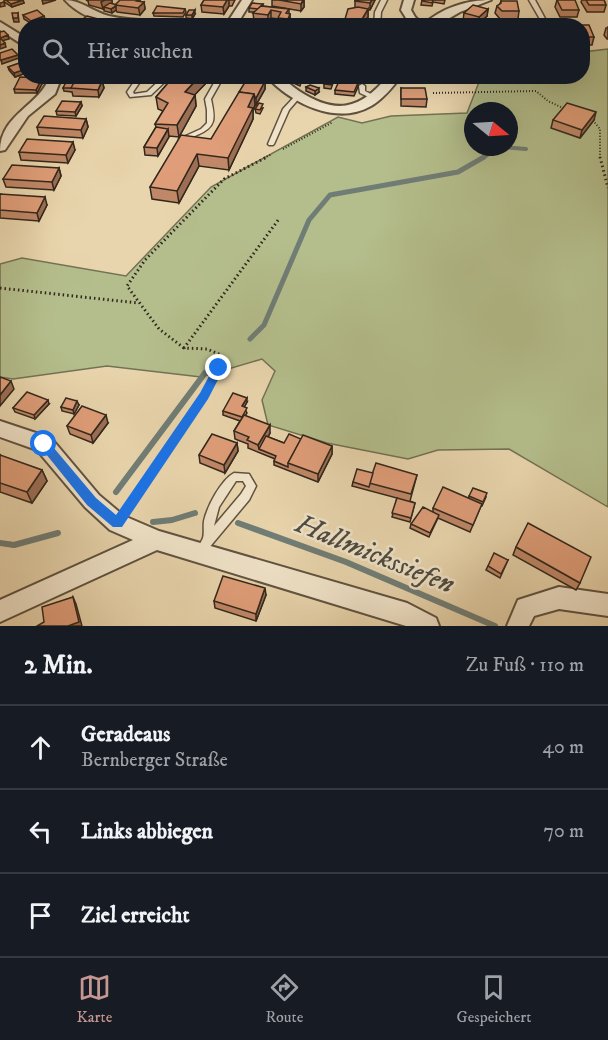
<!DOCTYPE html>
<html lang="de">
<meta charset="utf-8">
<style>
body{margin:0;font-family:"IM FELL DW Pica",serif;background:#20242c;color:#f1f3f6}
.compass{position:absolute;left:464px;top:102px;width:54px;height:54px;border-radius:50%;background:#171b24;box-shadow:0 6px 24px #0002;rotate:108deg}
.stop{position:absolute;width:18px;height:18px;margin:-14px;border:4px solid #1a73e8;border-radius:50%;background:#fff}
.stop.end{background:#1a73e8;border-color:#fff;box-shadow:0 2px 6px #0008}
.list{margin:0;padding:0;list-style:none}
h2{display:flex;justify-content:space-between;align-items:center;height:78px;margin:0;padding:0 24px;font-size:26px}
h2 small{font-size:20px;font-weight:400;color:#9ea1a6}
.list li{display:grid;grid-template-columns:39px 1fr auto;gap:18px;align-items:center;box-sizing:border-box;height:84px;padding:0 24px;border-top:2px solid #363941}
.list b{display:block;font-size:22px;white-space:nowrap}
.list p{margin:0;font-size:20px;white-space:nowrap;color:#9ea1a6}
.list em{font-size:20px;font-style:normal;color:#9ea1a6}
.icon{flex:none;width:33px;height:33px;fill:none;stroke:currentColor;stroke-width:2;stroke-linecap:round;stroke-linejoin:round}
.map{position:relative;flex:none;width:608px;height:626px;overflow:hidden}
.search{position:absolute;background:#171b24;box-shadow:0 6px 24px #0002;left:18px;right:18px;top:18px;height:66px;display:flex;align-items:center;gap:15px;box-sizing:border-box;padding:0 21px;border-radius:24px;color:#9ea1a6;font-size:22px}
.sheet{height:330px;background:#171b24}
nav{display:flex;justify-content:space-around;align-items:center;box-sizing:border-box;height:84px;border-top:2px solid #363941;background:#171b24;font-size:16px;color:#9ea1a6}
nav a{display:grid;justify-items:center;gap:3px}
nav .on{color:#c59692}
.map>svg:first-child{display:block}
.green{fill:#b4be8c;stroke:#737254;stroke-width:1.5;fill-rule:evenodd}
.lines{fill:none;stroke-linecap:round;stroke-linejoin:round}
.stream-far2{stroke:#707d76;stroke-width:4}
.stream-far1{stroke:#707d76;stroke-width:5}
.stream{stroke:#707d76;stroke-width:6}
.lane-casing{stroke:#605240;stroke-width:3}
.street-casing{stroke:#605240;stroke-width:4}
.path-far2{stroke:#32271c;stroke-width:2;stroke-dasharray:1 2;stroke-linecap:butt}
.path-far1{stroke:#32271c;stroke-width:3;stroke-dasharray:1.5 3;stroke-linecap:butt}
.path{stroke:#32271c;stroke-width:4;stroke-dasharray:1.5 4;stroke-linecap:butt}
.lane{fill:#f1e4ca;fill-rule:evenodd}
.street{fill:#f1e4ca;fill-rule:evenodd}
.wall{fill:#c08868;stroke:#32271c;stroke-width:1.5}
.shaded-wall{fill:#9c6f55;stroke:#32271c;stroke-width:1.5}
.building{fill:#df9e79;stroke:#32271c;stroke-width:1.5}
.route{fill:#1a73e8}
.labels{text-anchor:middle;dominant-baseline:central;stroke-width:5;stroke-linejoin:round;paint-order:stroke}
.near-water-label{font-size:28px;font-style:italic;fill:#4c4b42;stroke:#f1e4ca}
</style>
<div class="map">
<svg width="608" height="626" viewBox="0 0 608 626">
<rect width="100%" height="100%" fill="#e9d5ad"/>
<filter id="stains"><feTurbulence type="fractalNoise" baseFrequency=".00333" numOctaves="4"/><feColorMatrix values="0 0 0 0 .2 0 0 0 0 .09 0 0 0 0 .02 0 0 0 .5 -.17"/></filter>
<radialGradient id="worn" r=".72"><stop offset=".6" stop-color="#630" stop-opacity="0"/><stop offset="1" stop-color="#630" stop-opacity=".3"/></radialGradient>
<!-- green -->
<path class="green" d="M608,49V507L509,449L438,450L408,459L327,443L268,425L262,400L275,371L262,359L201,377L107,366L13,379L0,377V264L22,258L126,276L211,187L338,117L362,123L391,116L467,113L481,77L582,76L583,52ZM473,111H509V147H473Z"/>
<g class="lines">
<!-- stream-far2 -->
<g class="stream-far2">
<polyline points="503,147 526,149"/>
<polyline points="482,158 501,147"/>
</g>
<!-- stream-far1 -->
<polyline class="stream-far1" points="250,339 264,325 309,220 330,195 458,172 484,157"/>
<!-- stream -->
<g class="stream">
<polyline points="116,492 205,373"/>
<polyline points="153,522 172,520 195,513"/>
<polyline points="238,523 346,562 495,626"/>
<polyline points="0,543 14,545 58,533"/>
</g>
<!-- lane casing -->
<g class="lane-casing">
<g id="lane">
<polygon points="381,0 387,0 381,12 380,26 374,26 375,12"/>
<polygon points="529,0 535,0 549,26 544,26"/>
<polygon points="138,76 144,76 133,92 134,94 147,92 164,76 171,76 151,95 130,97 127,92"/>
<path d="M218,76H224L211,99C215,118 217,127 197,135C191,138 185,141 179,141V139L201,129L207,123V110L205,99Z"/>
<polygon points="362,84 365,86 365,91 379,98 379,100 375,100 360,93 359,86"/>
<polygon points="298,94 301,96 289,110 274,144 273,145 269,145 268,144 283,109 296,95"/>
<path d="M234,473L249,474L256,486L249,500L203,555L199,557L195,555L194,552C196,548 200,545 202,540C205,536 203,527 204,521C207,507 221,480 234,473ZM236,481H243L246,486L241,494L214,526L219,507Z"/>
</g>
</g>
<!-- street casing -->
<g class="street-casing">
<g id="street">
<path d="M65,0C81,0 93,12 109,16C132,21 157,21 181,23L186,26C147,26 94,32 65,0Z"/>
<polygon points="242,0 252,0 236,26 225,26"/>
<path d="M404,0H414L411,10L415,17L423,25C441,8 467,0 491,0L460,12L436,26H411L401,10Z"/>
<polygon points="0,22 26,38 26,47 0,30"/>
<path d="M50,76H62L55,94L28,116L5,150L0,151C0,114 40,106 50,76Z"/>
<path d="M266,76C283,76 286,82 299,91C336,115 360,110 388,76H401C392,88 383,99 371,106C336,126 291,103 266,76Z"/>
<polygon points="0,421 51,438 99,495 124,516 159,531 407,603 436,618 439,626 406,626 157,550 0,622 0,600 133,540 110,530 85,507 37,450 0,437"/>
<polygon points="559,587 608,594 608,616 559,609 534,616 529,626 507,626 518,600"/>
</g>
</g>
<!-- path-far2 -->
<g class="path-far2">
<polyline points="433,93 536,91 548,101 565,109"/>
<polyline points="591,118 600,129 600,158"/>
<polyline points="283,149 333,122"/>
<polyline points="264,158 272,154"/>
</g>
<!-- path-far1 -->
<g class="path-far1">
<polyline points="600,157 608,188"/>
<polyline points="0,288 138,303"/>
<polyline points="184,348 159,329 127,286 145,260 224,179 267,157"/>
<polyline points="220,362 221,355 207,349 184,348 279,219"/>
</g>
<!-- path -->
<polyline class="path" points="127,509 204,396 219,368 220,361"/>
<!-- lane -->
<use href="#lane" class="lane"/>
<!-- street -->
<use href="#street" class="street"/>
</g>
<!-- wall -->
<g class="wall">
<polygon points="4,0 23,0 24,3 12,7 4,2"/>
<polygon points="86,0 112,0 112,4 115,5 141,2 144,2 145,9 140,15 117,12 116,10 112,13 104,11 104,9 103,9 89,5 88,1"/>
<polygon points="204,0 235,0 232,6 229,6 224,14 202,12 201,5"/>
<polygon points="272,0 304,0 304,7 301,11 272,6"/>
<polygon points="355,0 375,0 370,10 368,10 368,17 362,26 345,26 345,19 355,8"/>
<polygon points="422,0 445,0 444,4 433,2 432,6 421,5"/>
<polygon points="557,0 579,10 577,17 560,17 555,7"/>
<polygon points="582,0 604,0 606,5 604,12 587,12 581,2"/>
<polygon points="501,1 519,11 518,19 500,19 495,13 497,6 500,4"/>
<polygon points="263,4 263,6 289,9 289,14 290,14 290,21 289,26 278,26 278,19 271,18 268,22 254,21 253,13 254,12 249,12 249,8"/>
<polygon points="185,9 186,12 183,17 154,16 153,13"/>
<polygon points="488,9 487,16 477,25 463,21 464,13"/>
<polygon points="195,14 192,19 186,18 186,15"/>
<polygon points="23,15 45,19 32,24 24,19"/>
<polygon points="102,20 102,23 108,24 108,26 83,26 80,25 80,21"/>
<polygon points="582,26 594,37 592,45 582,45"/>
<polygon points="608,26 608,39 607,39 604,35 606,28 608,28"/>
<polygon points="26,61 26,73 15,77 9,70 8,67"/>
<polygon points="34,76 43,76 40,78 43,82 37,93 15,93 14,89 35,78"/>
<polygon points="174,76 215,76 215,78 212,82 208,81 195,94 196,106 179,137 169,136 158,156 145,155 144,147 156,127 155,124 163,111 158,109 156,97"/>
<polygon points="289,77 302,79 300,86 289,81"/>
<polygon points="334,79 333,83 331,89 324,88 324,84"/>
<polygon points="80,80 102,81 104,88 99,97 73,96 72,92 64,91 63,88"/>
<polygon points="265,81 265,89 256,105 255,105 253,110 253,119 229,170 199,166 179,203 152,199 150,187 211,139"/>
<polygon points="358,83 358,87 354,96 335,94 335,90"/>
<polygon points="306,87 319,92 315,95 306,91"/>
<polygon points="401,88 427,99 426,107 401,106"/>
<polygon points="81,102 82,106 76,116 57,115 56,111"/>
<polygon points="263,108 260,114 256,113 255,109"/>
<polygon points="86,119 88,127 83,138 39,135 37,127"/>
<polygon points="553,120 594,120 580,138 551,128"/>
<polygon points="75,150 68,163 21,160 19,152"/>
<polygon points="59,168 61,176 54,190 6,187 3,179"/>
<polygon points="0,194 47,205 39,221 0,218"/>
<polygon points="247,402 244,407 247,413 245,416 270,433 268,437 284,443 301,439 332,446 332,454 318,482 274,465 274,461 275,459 248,448 248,444 235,439 234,431 240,421 223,415 223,411"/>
<polygon points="49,404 35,419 15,412 13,408"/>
<polygon points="79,405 74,414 62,411 61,407"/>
<polygon points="108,423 93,443 70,434 67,426"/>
<polygon points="237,443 238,451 225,473 200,463 199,455"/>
<polygon points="0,454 1,456 42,470 47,481 32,503 0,492"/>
<polygon points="373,473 417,475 410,501 415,503 410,522 392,517 397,498 352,486 353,482"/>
<polygon points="469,496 486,497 482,506 481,506 470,532 438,518 429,537 410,528 411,524 433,512 433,508 469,498"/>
<polygon points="516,547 580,583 576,590 513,555"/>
<polygon points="508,560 500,578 486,570 488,566"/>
<polygon points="266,595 256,621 215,608 214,601"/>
</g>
<!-- shaded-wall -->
<g class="shaded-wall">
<polygon points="23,0 24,3 12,7 11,4"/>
<polygon points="42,0 56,0 43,4"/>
<polygon points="105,0 112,0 112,4 104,7 104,9 103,9 101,2"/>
<polygon points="139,0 140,0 141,5 144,2 145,9 140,15 137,1"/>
<polygon points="227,0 229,0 229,6 224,14 223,7"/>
<polygon points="304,0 304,7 301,11 301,4"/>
<polygon points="372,0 375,0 370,10 370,3"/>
<polygon points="4,2 5,6 0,7 0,3"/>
<polygon points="116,6 116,10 112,13 111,9"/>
<polygon points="368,9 368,17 362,26 361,26 361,21"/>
<polygon points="488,9 487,16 477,25 479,17"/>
<polygon points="195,10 195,14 192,19 192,15"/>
<polygon points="271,10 271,18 268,22 268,15"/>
<polygon points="18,13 19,22 14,22 13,18"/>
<polygon points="290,14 290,21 288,26 288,19"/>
<polygon points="44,16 45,19 32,24 31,21"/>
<polygon points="8,35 9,39 1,41 0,38"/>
<polygon points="5,43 6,47 0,49 0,45"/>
<polygon points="18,55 19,58 2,64 1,60"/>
<polygon points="26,69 26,73 15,77 14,73"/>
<polygon points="200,76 207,76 208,81 186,104 185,92"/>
<polygon points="42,78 43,82 37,93 36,90"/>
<polygon points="102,81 104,88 99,97 98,90"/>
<polygon points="265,81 265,89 256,105 256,98"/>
<polygon points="319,88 319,92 315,95 315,91"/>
<polygon points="254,94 255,105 253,110 253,119 229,170 228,158 248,107"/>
<polygon points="195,95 196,106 179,137 177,125"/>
<polygon points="81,102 82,106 76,116 75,112"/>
<polygon points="596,112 594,120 580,138 582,130"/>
<polygon points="86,119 88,127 83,138 81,130"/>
<polygon points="168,129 169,137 158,156 157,148"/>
<polygon points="73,142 75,150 68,163 66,155"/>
<polygon points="197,154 199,166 179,203 177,191"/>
<polygon points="59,168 61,176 54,190 52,182"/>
<polygon points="45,197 47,205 39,221 37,213"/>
<polygon points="11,381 14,389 0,406 0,395"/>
<polygon points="247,398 247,402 242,411 242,406"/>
<polygon points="48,400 49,404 35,419 34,415"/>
<polygon points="77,401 79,405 74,414 73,410"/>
<polygon points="106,415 108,423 93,443 91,435"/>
<polygon points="270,425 270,433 261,450 259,449 258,445"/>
<polygon points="237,443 238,451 225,473 224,465"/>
<polygon points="332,446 332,454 318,482 318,474"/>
<polygon points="42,470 47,481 32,503 27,492"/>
<polygon points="265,588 266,595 256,621 256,614"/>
<polygon points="73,597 76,604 82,626 68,626"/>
</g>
<!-- building -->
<g class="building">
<polygon points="6,0 23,0 11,4"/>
<polygon points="120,0 139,0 137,1 144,2 138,8 115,5"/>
<polygon points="204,0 227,0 223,7 201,5"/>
<polygon points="279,0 303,0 301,4"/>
<polygon points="355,0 372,0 370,3 355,1"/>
<polygon points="422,0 433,0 432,3 422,1"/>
<polygon points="557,0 575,0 579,10 562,10"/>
<polygon points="586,0 604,0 606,5 589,5"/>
<polygon points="501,1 517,1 519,11 502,11 497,6 501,3"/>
<polygon points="110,3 117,5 115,5 116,6 111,9 104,7"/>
<polygon points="252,3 263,4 258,9 249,8"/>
<polygon points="473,5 488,9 479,17 464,13"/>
<polygon points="157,6 185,9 183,13 153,13"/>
<polygon points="261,6 289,9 286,13 290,14 288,19 278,18 281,12 271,10 268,15 253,13"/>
<polygon points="358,7 368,9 361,21 345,19 348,9"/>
<polygon points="37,10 44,16 31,21 23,15"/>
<polygon points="189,10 195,10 192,15 186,15"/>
<polygon points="12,13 18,13 18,18 13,18"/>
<polygon points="87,16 102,20 99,22 108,24 105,26 92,26 80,21"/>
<polygon points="460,19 473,26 452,26 445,22 450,20 454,22"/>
<polygon points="53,21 59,26 39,26"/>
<polygon points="114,22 131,25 110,26"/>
<polygon points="569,25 589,25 594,37 582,37 582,26"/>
<polygon points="4,31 8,35 0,38 0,32"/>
<polygon points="0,38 5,43 0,45"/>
<polygon points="12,49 18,55 1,60 0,60 0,53"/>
<polygon points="25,61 26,69 14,73 8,67"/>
<polygon points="174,76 200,76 185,92 195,95 177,125 155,124 168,103 156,97"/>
<polygon points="290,76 302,76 300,82"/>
<polygon points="20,77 42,78 36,90 14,89"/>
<polygon points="68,78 80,78 79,79 76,79 72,88 63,88"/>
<polygon points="327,78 334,79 331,85 324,84"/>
<polygon points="76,79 102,81 98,90 71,88"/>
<polygon points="247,79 265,81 256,98 255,97 254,94 239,92"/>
<polygon points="339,81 358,83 354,92 335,90"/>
<polygon points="310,85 319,88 315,91 306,87"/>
<polygon points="401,88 425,88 427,99 401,99"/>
<polygon points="239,92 254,94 248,107 253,108 228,158 197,154 177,191 150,187 181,135 211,139"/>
<polygon points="62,101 81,102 75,112 56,111"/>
<polygon points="259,103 263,104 260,110 255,109"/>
<polygon points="567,103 596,112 582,130 553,120"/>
<polygon points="44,116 86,119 81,130 37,127"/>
<polygon points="156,127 168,129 157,148 144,147"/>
<polygon points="27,139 73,142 66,155 19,152"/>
<polygon points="12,165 59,168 52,182 3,179"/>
<polygon points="0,194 45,197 37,213 0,210"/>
<polygon points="0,377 11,381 0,395"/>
<polygon points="27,392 48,400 34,415 13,408"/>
<polygon points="233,393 247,398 242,406 247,408 242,417 223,411"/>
<polygon points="66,398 77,401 73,410 61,407"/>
<polygon points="82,406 106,415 91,435 67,426"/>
<polygon points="244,415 270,425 258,445 247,440 249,437 234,431"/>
<polygon points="212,434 237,443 224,465 199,455"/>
<polygon points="289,434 301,439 288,463 288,467 274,461 276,456 259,449 266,436 284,443"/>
<polygon points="303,435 332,446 318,474 288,463"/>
<polygon points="0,455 42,470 27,492 0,483"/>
<polygon points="376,463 417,475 411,494 369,483"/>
<polygon points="357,469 373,473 369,487 353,482"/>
<polygon points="443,487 482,504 473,525 433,508"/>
<polygon points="473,488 487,493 483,502 469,496"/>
<polygon points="397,498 415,503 411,518 392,513"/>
<polygon points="423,507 439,515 430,533 411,524"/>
<polygon points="528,523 591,557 580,583 516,547"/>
<polygon points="494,553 508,560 501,574 488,566"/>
<polygon points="223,576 265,588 256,614 214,601"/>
<polygon points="73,597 79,622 68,626 37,626 44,622 42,607"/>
</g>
<!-- route -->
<polygon class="route" points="219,364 224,368 208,399 122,527 113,527 87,505 38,444 44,440 48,441 96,498 116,515 200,393 215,365"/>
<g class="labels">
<!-- near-water labels -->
<g class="near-water-label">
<text transform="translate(375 554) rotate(22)">Hallmickssiefen</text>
</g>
</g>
<rect width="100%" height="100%" filter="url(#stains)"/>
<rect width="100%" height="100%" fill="url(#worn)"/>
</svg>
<svg class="compass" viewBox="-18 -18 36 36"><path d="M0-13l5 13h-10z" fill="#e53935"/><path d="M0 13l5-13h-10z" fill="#9ea1a6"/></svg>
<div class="stop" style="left:44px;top:444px"></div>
<div class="stop end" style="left:219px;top:368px"></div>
<div class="search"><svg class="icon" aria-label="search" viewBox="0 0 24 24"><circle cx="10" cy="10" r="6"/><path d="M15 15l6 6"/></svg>Hier suchen</div>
</div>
<section class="sheet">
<h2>2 Min.<small>Zu Fuß · 110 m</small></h2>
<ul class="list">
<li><svg class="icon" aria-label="ahead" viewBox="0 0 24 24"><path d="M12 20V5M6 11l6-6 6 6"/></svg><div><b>Geradeaus</b><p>Bernberger Straße</p></div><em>40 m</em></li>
<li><svg class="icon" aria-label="left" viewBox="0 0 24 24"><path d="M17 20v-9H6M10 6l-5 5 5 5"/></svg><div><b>Links abbiegen</b></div><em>70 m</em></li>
<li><svg class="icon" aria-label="arrive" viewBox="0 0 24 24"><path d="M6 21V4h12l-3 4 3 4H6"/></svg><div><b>Ziel erreicht</b></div></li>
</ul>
</section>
<nav>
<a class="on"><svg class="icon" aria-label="map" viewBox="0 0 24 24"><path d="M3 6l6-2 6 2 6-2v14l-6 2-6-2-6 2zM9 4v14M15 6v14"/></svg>Karte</a>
<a><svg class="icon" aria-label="directions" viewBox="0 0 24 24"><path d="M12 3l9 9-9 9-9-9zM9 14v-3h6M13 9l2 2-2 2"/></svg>Route</a>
<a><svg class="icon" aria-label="saved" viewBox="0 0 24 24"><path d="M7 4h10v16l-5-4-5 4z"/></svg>Gespeichert</a>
</nav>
